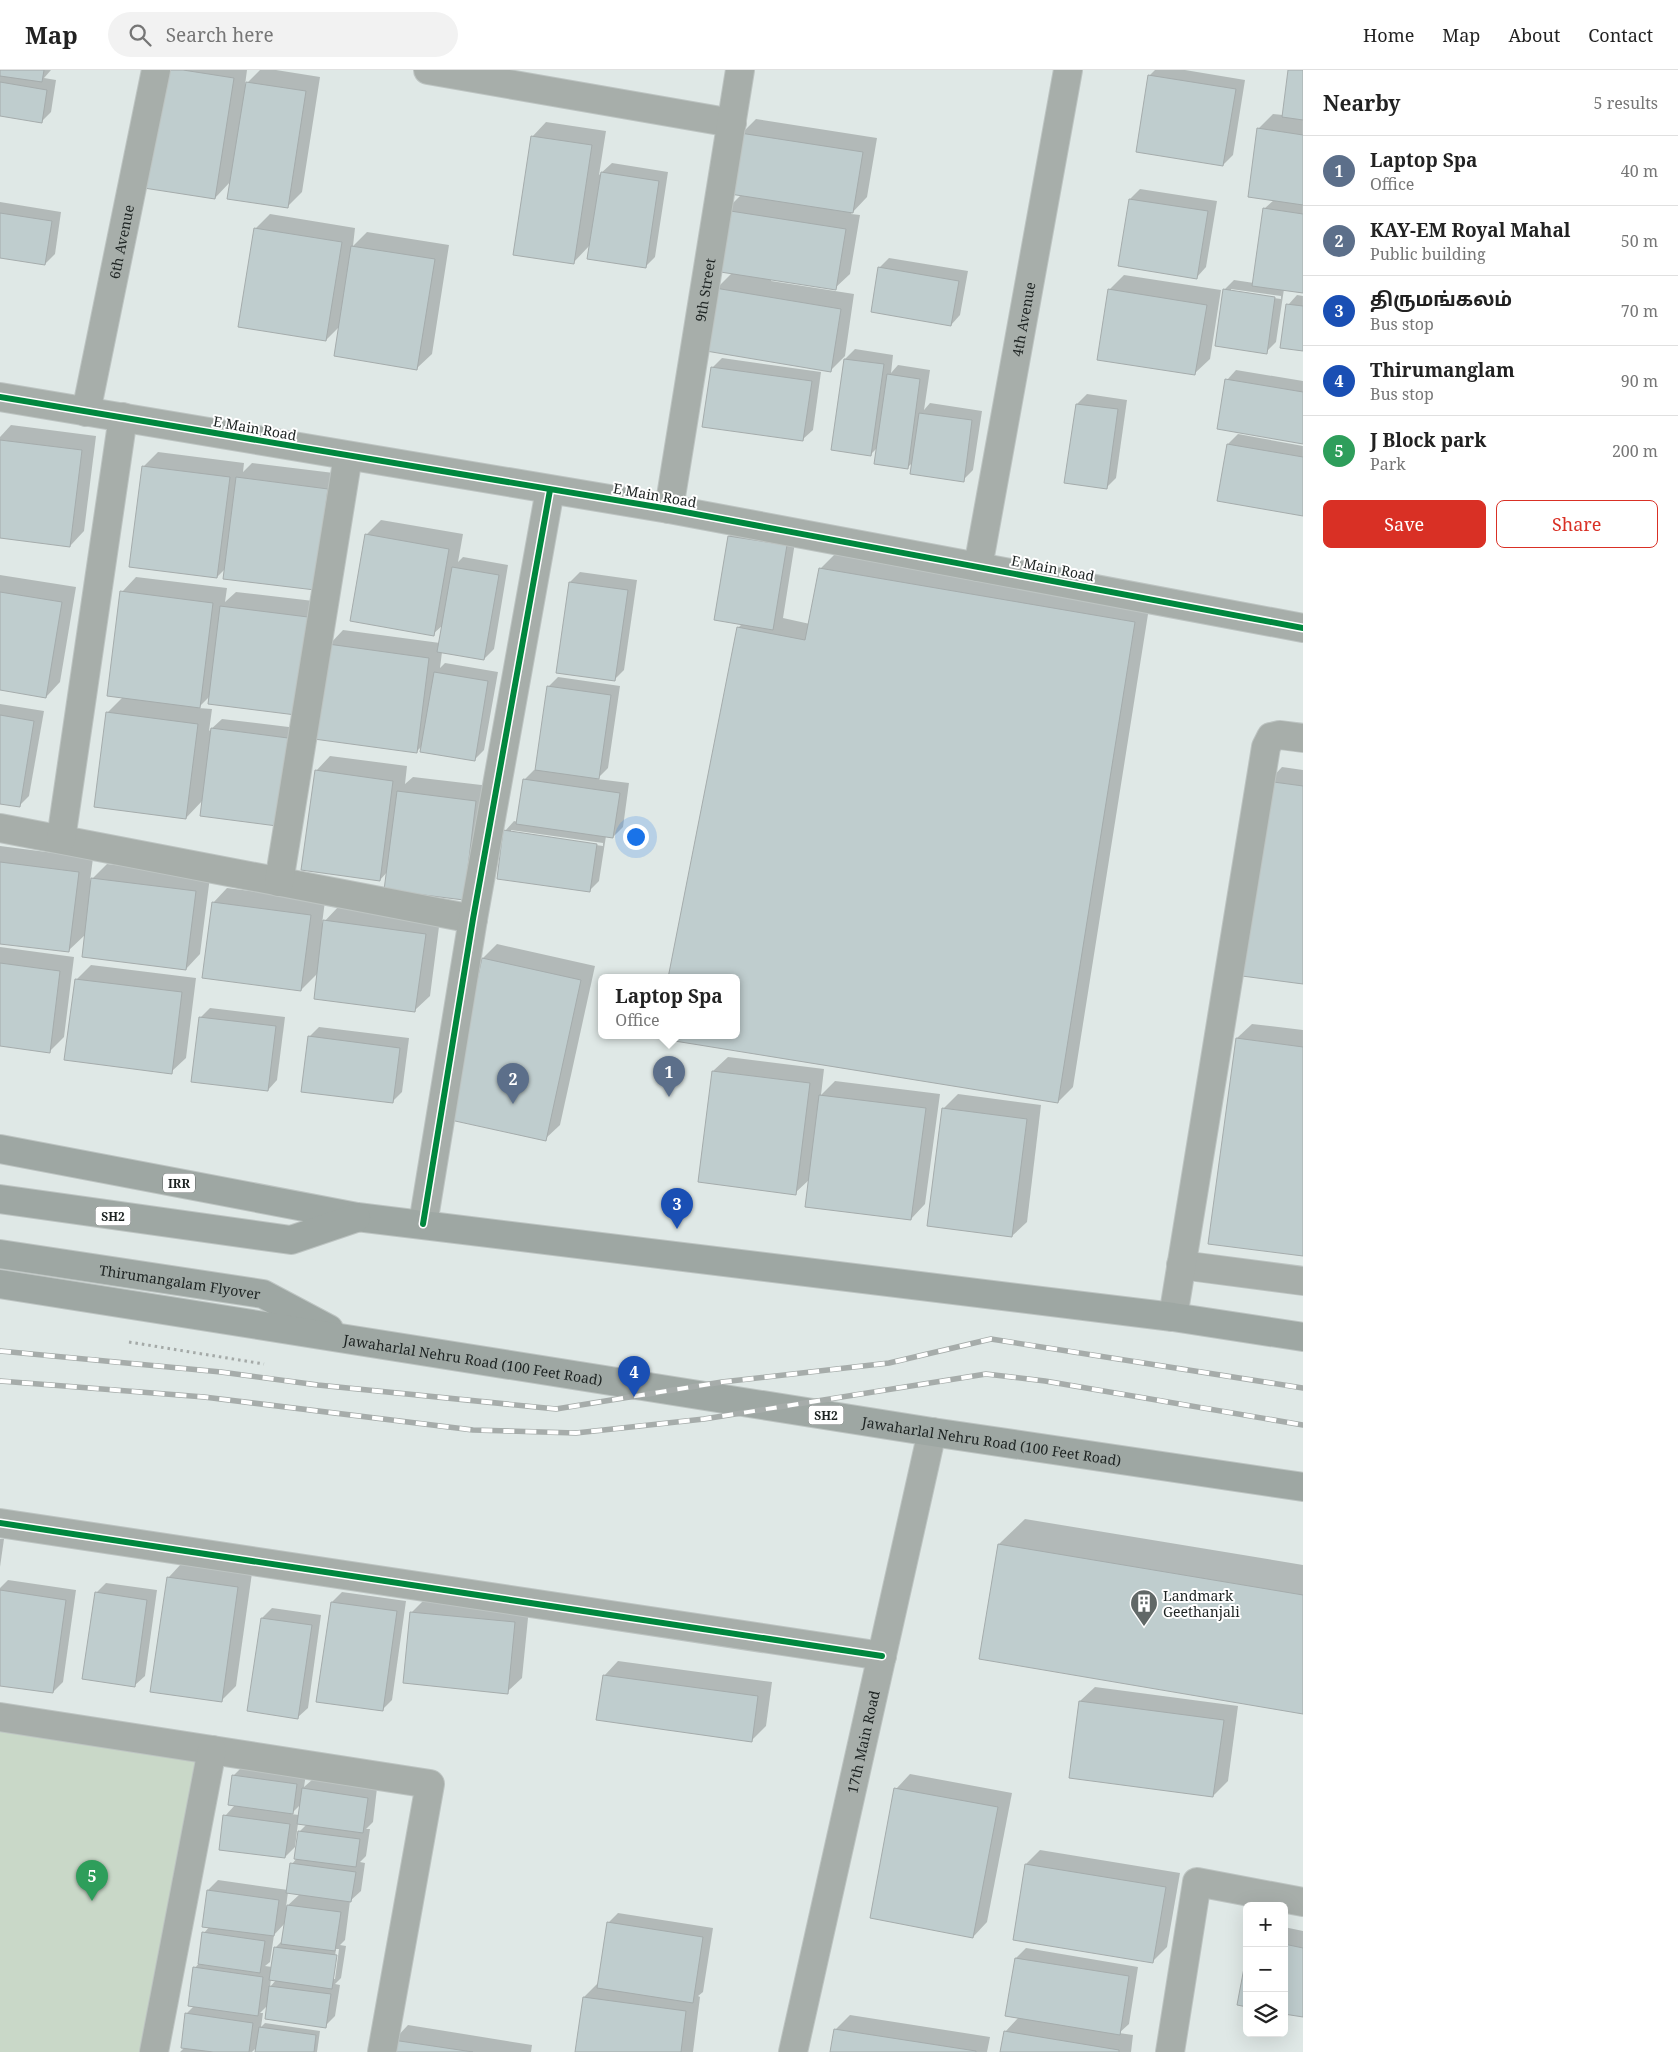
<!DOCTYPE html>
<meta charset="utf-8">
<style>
body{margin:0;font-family:"Noto Serif","Noto Sans Tamil",serif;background:#f2f2f2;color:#222}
.controls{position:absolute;right:15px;bottom:15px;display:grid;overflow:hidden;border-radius:8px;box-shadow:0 5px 20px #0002}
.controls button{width:45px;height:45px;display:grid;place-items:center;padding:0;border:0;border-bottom:1px solid #e0e0e0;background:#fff;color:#222;font:25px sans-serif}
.you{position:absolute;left:635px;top:766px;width:18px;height:18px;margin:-12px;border:4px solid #fff;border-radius:50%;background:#1a73e8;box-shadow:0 0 0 8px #1a73e833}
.badge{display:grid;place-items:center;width:32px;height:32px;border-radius:50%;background:#d93025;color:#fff;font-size:16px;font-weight:700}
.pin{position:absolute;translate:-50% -41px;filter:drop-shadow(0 1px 2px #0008)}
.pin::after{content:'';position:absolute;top:26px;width:18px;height:15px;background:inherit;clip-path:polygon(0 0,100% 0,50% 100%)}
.popup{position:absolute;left:598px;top:904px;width:142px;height:65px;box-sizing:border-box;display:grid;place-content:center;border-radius:8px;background:#fff;filter:drop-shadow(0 1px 4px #0005);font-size:16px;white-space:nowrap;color:#767676}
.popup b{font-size:19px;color:#222}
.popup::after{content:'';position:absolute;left:50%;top:100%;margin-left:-10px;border:10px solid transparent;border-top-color:#fff}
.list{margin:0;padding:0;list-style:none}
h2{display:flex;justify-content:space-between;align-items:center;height:65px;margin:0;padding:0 20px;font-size:21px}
h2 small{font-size:16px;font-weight:400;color:#767676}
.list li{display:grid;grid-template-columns:32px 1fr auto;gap:15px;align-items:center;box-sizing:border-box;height:70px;padding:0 20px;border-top:1px solid #e0e0e0}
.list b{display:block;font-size:19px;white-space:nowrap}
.list p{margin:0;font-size:16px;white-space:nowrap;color:#767676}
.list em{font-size:16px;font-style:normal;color:#767676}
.actions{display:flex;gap:10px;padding:15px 20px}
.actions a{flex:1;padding:11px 0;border:1px solid #d93025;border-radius:8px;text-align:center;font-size:18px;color:#d93025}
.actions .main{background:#d93025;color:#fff}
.icon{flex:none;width:28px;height:28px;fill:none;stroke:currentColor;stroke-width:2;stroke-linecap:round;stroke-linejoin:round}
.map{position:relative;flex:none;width:1303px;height:1982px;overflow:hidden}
header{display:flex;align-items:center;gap:30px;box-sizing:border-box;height:70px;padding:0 25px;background:#fff;border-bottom:1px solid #e0e0e0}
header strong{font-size:24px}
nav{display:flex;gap:28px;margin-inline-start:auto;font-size:18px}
.search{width:350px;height:45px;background:#f2f2f2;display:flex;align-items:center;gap:12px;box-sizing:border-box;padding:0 18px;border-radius:28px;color:#767676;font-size:19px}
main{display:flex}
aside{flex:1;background:#fff}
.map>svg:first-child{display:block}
.park{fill:#c9d8c8}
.shadow{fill:#0003;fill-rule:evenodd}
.building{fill:#bfcdce;stroke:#a5acac}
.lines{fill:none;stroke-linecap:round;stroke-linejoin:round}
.street-casing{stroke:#bdc4c2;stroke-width:30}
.primary-casing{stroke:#bdc4c2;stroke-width:30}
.path{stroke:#a4a9a7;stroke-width:3;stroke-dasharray:2.5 4;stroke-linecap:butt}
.street{stroke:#a7aeaa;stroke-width:28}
.primary{stroke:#9ea7a3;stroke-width:28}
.rail-casing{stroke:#a6acaa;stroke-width:5.5}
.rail{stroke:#fff;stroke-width:4;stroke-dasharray:11;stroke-linecap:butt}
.cycleway-casing{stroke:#fff;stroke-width:9}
.cycleway{stroke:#00873e;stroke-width:6}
.labels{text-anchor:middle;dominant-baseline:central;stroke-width:4;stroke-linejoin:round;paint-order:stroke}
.shield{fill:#fff;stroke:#616564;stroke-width:1}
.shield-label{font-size:12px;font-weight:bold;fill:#1d2322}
.street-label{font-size:14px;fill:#1d2322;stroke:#fff}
.poi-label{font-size:14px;fill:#1d2322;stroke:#fff;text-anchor:start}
</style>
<header>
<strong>Map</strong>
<div class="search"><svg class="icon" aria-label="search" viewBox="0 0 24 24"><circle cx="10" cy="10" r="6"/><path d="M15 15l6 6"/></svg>Search here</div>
<nav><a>Home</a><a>Map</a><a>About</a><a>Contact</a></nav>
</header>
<main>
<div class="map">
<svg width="1303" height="1982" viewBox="0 0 1303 1982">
<rect width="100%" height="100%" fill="#dfe8e6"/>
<!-- park -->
<polygon class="park" points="0,1647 212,1680 154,1982 0,1982"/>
<!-- shadow -->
<g class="shadow">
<polygon points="0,0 51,0 44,8 56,10 51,42 42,51 0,45"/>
<polygon points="165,0 247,0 245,15 260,0 276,0 320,7 302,122 287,137 231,111 215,128"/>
<polygon points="1155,0 1185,0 1245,10 1233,85 1223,95 1149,6"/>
<path d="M1289,0H1303V222L1284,219L1276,272L1266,282L1224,220L1234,210L1254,213L1264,139L1274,130L1258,59L1273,44L1283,45ZM1231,219L1281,226V229L1231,222Z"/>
<polygon points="756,49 877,68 867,127 851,144 860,145 850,204 835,218 772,208 771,211 854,224 845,286 831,300 716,219 733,202 725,141 741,125 741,64"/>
<polygon points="546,52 606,61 599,105 612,93 668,102 655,187 645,197 590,175 573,193 532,67"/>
<polygon points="1140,119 1217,131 1206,197 1197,207 1130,129"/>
<polygon points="0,132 61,142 55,184 45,194 0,187"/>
<polygon points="270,144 355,158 353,176 367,162 449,175 432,284 417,298 340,256 326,270 255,159"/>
<polygon points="889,188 968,201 960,245 951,255 879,198"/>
<polygon points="1124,205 1221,220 1210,289 1195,303 1109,220"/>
<polygon points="1297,225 1303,226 1303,280 1288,235"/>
<polygon points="855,279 893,285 891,303 898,295 930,300 924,340 930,333 982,341 973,400 963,410 913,392 907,398 878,377 871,384 845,289"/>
<polygon points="722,288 821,302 813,360 803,369 712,298"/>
<polygon points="1236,300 1303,311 1303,373 1227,310"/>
<polygon points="1087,324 1127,330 1116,408 1106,418 1066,412 1077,334"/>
<polygon points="11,355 96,366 84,461 70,476 0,467 0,367"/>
<polygon points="1238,364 1303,376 1303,445 1228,374"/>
<polygon points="158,382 244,393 243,402 252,393 342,404 329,504 226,498 217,507 143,397"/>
<polygon points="381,450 463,464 458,492 463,487 508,495 494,579 484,589 442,582 440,598 445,593 498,602 484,680 474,690 422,676 416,682 329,575 343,560 440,573 443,555 433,564 366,465"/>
<polygon points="739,456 796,466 783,548 810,554 820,499 835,484 1149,538 1073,1017 1058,1032 657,967 736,966 736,908 669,908 738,558 742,554 729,466"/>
<polygon points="580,502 637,510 624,600 614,610 570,512"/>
<polygon points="0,505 76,517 60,612 46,627 0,619"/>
<polygon points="136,507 227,518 225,532 236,522 322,532 310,629 210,626 198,638 212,639 209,661 222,649 297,658 286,745 203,730 186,748 107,643 123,627 122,522"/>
<path d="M558,607L620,616L608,698L597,709L629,713L623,757L613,767L606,766L599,811L589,821L505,761L514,751L518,752L524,710L534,700H536L548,617ZM511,760L603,773V776L511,763Z"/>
<polygon points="0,634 44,641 29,726 19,736 0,733"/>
<polygon points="330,686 407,696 405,714 413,707 490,716 463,829 388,801 380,810 316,701"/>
<polygon points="1282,697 1303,700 1303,912 1268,712"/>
<polygon points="0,776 93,788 90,811 107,794 210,807 200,884 186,899 86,864 68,881 0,872"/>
<polygon points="227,818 325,831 322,854 339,836 440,849 430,926 415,940 318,903 301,920 213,833"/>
<polygon points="497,874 595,896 560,1055 545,1069 483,888"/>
<polygon points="0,877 74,887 64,967 50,981 0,975"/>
<polygon points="91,895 196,908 186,988 171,1002 76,910"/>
<polygon points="210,938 285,947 277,1010 268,1020 200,948"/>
<polygon points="1252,954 1303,960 1303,1185 1237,968"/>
<polygon points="319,957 409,968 402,1022 392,1032 309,967"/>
<polygon points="728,987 824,999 821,1025 835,1011 940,1024 925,1134 911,1149 810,1109 795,1123 713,1001"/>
<polygon points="958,1024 1041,1035 1027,1152 1012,1166 943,1039"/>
<polygon points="1025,1449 1303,1495 1303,1642 980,1588 999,1474"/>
<polygon points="0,1469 4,1469 0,1497"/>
<polygon points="182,1493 252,1503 236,1616 222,1630 168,1508"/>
<polygon points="8,1510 76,1520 63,1612 53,1622 0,1615 0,1518"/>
<polygon points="106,1513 157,1520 145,1606 135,1615 96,1523"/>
<polygon points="342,1522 406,1531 392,1630 382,1640 332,1532"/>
<polygon points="426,1528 529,1538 522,1608 507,1622 411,1543"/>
<polygon points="272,1538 321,1545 308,1638 298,1647 262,1548"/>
<polygon points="618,1591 772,1612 766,1656 752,1670 604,1606"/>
<polygon points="1095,1617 1238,1636 1228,1711 1213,1726 1080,1631"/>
<path d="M243,1696L306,1704L304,1717L313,1709L377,1718L373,1752L366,1759H370L366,1786L360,1792L365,1793L361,1821L350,1831L345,1870L340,1875L346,1876L341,1908L335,1914L340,1915L335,1946L325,1956L268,1935L260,1943H263L261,1957L265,1953L320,1961L317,1982H257V1977L252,1982H180L185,1977L186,1944L194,1936L195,1898L199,1893L204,1863L210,1856L208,1820L218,1810L288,1820L292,1794L297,1788L300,1761L307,1754L298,1753L295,1777L285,1787L225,1746L235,1735L233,1706ZM301,1734L299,1745L291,1744ZM288,1822L300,1824L286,1837ZM285,1853L283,1870L275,1878L272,1897L265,1896L270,1892L274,1865ZM336,1879H339L335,1909H332ZM271,1909L276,1910L270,1917Z"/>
<polygon points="910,1704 1012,1723 987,1852 973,1867 896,1719"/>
<polygon points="1040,1780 1180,1803 1167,1877 1153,1891 1026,1794"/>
<polygon points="618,1843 713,1858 703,1922 698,1926 700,1927 693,1982 577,1982 584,1927 599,1912 608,1853"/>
<polygon points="1284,1857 1303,1861 1303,1946 1284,1943"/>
<polygon points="1026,1878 1138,1897 1129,1954 1119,1963 1133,1965 1131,1982 1002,1982 1005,1962 1019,1947 1016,1888"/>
<polygon points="850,1945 990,1967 987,1982 832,1982 835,1960"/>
<polygon points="408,1955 532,1975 531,1982 392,1982 394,1970"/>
</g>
<!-- building -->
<g class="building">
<polygon points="0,0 44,0 42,12 0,6"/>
<polygon points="164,0 183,0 234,8 215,129 144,118"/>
<polygon points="1288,0 1303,0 1303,50 1282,47"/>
<polygon points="1148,5 1236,19 1223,96 1136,82"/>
<polygon points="0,12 47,20 42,53 0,46"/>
<polygon points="246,12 306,21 288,138 227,129"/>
<polygon points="1257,58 1303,65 1303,135 1248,127"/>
<polygon points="740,63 863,82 853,143 730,124"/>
<polygon points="531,66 592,75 574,194 513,185"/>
<polygon points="601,102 659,111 646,198 587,189"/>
<polygon points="1129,129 1208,141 1197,209 1118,196"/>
<polygon points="1263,138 1303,144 1303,223 1252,216"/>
<polygon points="724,140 846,159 836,220 714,201"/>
<polygon points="0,143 52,151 45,195 0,188"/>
<polygon points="254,158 342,172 326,271 238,257"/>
<polygon points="351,176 435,189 417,300 334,286"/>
<polygon points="878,197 959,211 951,256 871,242"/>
<polygon points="715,218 841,239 831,302 706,281"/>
<polygon points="1108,219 1207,235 1195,305 1097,290"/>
<polygon points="1223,219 1275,227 1267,284 1215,276"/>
<polygon points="1286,234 1303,236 1303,281 1280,278"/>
<polygon points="844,289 884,294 871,386 831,380"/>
<polygon points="711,297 812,311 803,371 702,357"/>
<polygon points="887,304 920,309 908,399 874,394"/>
<polygon points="1225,309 1303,322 1303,374 1217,359"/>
<polygon points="1076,334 1118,339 1107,419 1064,413"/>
<polygon points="919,343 972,350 964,412 910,404"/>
<polygon points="0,370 82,380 70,477 0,468"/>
<polygon points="1227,374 1303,387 1303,446 1217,431"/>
<polygon points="142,396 230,407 217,508 129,497"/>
<polygon points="236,407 328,419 315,520 223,509"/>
<polygon points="365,464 449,479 434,566 350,551"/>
<polygon points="728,466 787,475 773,560 714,550"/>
<polygon points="452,497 499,505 484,590 437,582"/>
<polygon points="819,498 1135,552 1058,1033 656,968 656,966 736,966 736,908 668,908 737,557 805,570"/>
<polygon points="569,512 628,520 615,611 556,603"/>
<polygon points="120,521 213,533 200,638 107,626"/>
<polygon points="0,522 62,532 46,628 0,620"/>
<polygon points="220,536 308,547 296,645 208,634"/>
<polygon points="328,574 429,588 417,683 314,669"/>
<polygon points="434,602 488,611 475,691 420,682"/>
<polygon points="547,616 611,625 599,709 535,700"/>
<polygon points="106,642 198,654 186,749 94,737"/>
<polygon points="0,645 34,651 20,737 0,734"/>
<polygon points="211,658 288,668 277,756 200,746"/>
<polygon points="315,700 393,711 380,811 301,800"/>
<polygon points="523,709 620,723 613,768 516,754"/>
<polygon points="1266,711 1303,716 1303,914 1242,906"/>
<polygon points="397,721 476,731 464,830 384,820"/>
<polygon points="503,760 597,774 590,822 497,809"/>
<polygon points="0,792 79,802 69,882 0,874"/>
<polygon points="91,808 196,821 186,900 82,887"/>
<polygon points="212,832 311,845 301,921 202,908"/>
<polygon points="323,850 426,864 415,942 314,929"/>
<polygon points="482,888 581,910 546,1071 446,1049"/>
<polygon points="0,893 60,901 50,983 0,976"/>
<polygon points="75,909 182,922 172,1004 64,990"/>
<polygon points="199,947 276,956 268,1021 191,1012"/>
<polygon points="308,966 400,978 393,1033 301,1022"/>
<polygon points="1236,968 1303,977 1303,1186 1208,1174"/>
<polygon points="712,1001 810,1013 796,1125 698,1112"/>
<polygon points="819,1025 926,1038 911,1150 805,1137"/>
<polygon points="942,1038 1027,1049 1012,1167 927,1156"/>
<polygon points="998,1474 1303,1525 1303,1644 979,1589"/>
<polygon points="167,1507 238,1517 222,1632 150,1622"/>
<polygon points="0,1520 66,1530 53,1623 0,1616"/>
<polygon points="95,1522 147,1530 135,1617 82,1609"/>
<polygon points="331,1532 397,1541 383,1641 316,1632"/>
<polygon points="410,1542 515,1552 508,1624 403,1613"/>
<polygon points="261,1548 312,1555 298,1649 247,1641"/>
<polygon points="603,1605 758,1626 752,1672 596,1650"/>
<polygon points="1079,1631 1224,1650 1213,1727 1069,1708"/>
<polygon points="232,1705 297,1714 293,1744 228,1735"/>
<polygon points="302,1718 368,1728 363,1763 297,1754"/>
<polygon points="894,1718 998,1737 973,1868 870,1848"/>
<polygon points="223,1745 290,1754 285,1788 219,1780"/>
<polygon points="298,1761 360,1769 356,1797 294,1789"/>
<polygon points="290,1793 356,1802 351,1832 286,1823"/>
<polygon points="1025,1794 1166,1817 1153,1893 1013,1870"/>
<polygon points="207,1820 279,1830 274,1866 202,1857"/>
<polygon points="287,1835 341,1842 335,1881 281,1874"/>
<polygon points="607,1852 703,1867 693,1933 597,1918"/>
<polygon points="202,1862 265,1871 260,1903 198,1894"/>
<polygon points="1284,1874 1303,1878 1303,1947 1284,1944"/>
<polygon points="274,1877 337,1885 332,1919 269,1910"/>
<polygon points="1247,1882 1247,1937 1237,1935"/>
<polygon points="1015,1888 1129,1906 1120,1965 1005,1946"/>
<polygon points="193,1897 263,1907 258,1946 188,1936"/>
<polygon points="269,1916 331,1924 326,1958 265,1949"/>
<polygon points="583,1927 686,1941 681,1982 575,1982"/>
<polygon points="185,1943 253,1953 249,1982 213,1982 181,1978"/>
<polygon points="259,1957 316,1965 314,1982 255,1982"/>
<polygon points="834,1959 976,1981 976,1982 830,1982"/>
<polygon points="1004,1961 1119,1980 1119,1982 1000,1982"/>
<polygon points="393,1970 473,1982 391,1982"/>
</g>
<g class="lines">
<!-- street casing -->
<g class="street-casing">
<g id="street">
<polyline points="428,0 732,53"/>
<polyline points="0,327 669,439 1303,558"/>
<path id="s1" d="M86,342L156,0"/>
<path id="s2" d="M669,439L740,0"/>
<path id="s3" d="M978,497L1068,0"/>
<polyline points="0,758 473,849"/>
<polyline points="61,769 123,347"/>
<polyline points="279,812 348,386"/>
<polyline points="423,1154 473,849 550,420"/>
<polyline points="1181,1195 1303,1211"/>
<polyline points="1173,1247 1266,677 1271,667 1280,665 1303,668"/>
<polyline points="0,1453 882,1586"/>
<polyline points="0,1647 430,1714 382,1982"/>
<polyline points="154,1982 212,1680"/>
<path id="s4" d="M793,1982L932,1362"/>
<polyline points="1170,1982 1197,1812 1303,1832"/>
</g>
</g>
<!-- primary casing -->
<g class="primary-casing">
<g id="primary">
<polyline points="0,1079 357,1147 1173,1247 1303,1267"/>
<polyline points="0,1129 291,1170 356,1148"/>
<path id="s5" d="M0,1184L263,1224L329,1259"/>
<path id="s6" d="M0,1214L932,1362L1303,1417"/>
</g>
</g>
<!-- path -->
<polyline class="path" points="129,1272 264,1294"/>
<!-- street -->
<use href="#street" class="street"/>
<!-- primary -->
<use href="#primary" class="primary"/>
<!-- rail casing -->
<g class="rail-casing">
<g id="rail">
<polyline points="0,1281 221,1302 318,1315 556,1339 722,1312 889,1293 991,1269 1303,1318"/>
<polyline points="0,1311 204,1327 473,1360 576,1363 704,1349 986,1304 1045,1311 1303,1355"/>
</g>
</g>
<!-- rail -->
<use href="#rail" class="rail"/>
<!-- cycleway casing -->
<g class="cycleway-casing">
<g id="cycleway">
<polyline points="0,327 669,439 1303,558"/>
<polyline points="423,1154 473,849 550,420"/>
<polyline points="0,1453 882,1586"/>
</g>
</g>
<!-- cycleway -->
<use href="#cycleway" class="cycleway"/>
</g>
<!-- icons -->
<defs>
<g id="building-pin" transform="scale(1.4375)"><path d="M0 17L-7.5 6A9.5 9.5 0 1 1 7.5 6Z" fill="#616867" stroke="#fff"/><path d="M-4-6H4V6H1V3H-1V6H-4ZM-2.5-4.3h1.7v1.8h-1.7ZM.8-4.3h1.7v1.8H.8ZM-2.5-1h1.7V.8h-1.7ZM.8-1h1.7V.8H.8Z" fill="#fff"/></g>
</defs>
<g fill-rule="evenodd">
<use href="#building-pin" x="1144" y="1533"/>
</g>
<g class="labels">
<!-- shield labels -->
<g class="shield">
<rect x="163" y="1103.5" width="32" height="19" rx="4"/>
<rect x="95.5" y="1136.5" width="35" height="19" rx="4"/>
<rect x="808.5" y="1335.5" width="35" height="19" rx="4"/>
</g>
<g class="shield-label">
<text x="179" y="1113">IRR</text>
<text x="113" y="1146">SH2</text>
<text x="826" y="1345">SH2</text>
</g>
<!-- street labels -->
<g class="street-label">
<text stroke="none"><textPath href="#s1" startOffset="174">6th Avenue</textPath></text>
<text stroke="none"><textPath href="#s2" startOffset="222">9th Street</textPath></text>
<text stroke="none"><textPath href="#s3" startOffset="252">4th Avenue</textPath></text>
<text transform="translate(255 358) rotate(10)">E Main Road</text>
<text transform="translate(655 425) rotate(10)">E Main Road</text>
<text transform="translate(1053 498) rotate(11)">E Main Road</text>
<text stroke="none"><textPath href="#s5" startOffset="182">Thirumangalam Flyover</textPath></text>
<text stroke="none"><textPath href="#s6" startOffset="479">Jawaharlal Nehru Road (100 Feet Road)</textPath></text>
<text stroke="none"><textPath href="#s6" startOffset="1004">Jawaharlal Nehru Road (100 Feet Road)</textPath></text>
<text stroke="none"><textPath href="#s4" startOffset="318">17th Main Road</textPath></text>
</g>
<!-- poi labels -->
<g class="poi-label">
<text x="1163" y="1525">Landmark<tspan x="1163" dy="16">Geethanjali</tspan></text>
</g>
</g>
</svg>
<div class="controls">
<button>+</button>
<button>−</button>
<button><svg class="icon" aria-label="layers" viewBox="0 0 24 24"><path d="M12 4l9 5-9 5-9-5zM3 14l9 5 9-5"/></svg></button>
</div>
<div class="you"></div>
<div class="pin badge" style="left:669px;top:1027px;background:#5c6f8a">1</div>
<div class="popup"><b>Laptop Spa</b>Office</div>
<div class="pin badge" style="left:513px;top:1034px;background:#5c6f8a">2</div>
<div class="pin badge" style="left:677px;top:1159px;background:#1a4fb4">3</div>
<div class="pin badge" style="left:634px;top:1327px;background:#1a4fb4">4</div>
<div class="pin badge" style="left:92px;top:1831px;background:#2e9e5b">5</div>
</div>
<aside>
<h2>Nearby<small>5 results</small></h2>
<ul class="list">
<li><span class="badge" style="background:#5c6f8a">1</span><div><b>Laptop Spa</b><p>Office</p></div><em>40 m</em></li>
<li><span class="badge" style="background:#5c6f8a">2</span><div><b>KAY-EM Royal Mahal</b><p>Public building</p></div><em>50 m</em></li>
<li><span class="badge" style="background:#1a4fb4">3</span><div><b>திருமங்கலம்</b><p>Bus stop</p></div><em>70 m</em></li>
<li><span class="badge" style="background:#1a4fb4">4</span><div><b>Thirumanglam</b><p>Bus stop</p></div><em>90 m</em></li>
<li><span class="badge" style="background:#2e9e5b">5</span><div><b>J Block park</b><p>Park</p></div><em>200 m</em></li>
</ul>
<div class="actions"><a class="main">Save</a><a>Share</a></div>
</aside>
</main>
